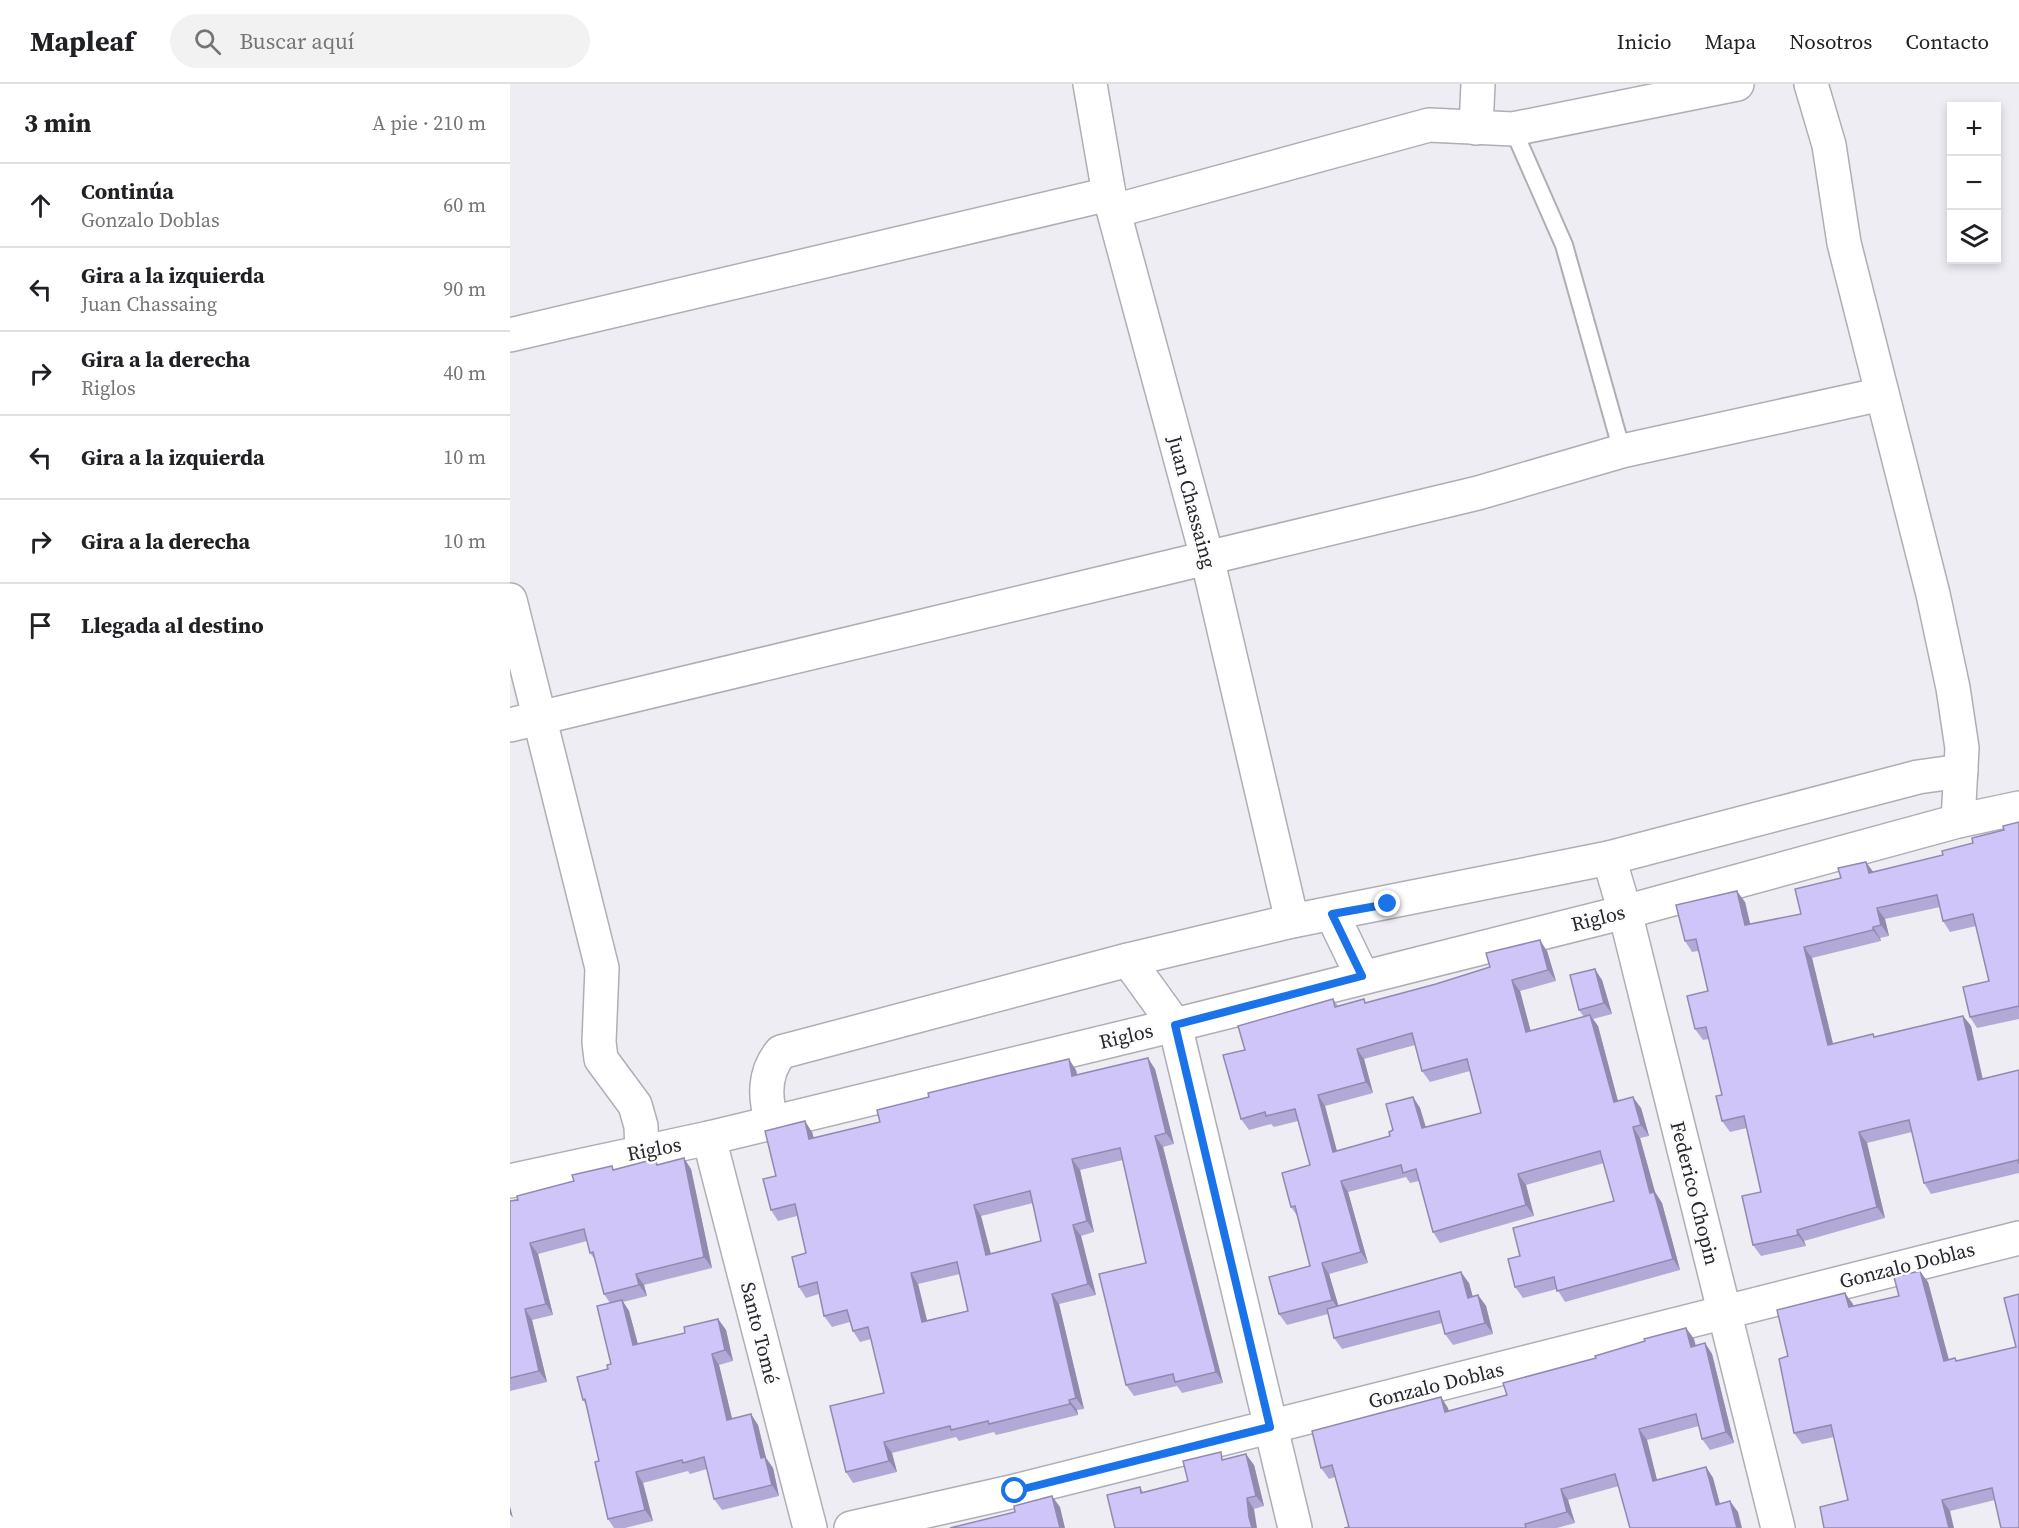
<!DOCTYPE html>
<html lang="es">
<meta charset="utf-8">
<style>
body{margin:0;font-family:"Source Serif 4",serif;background:#f2f2f2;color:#202124}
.controls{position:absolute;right:18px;top:18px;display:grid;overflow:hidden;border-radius:0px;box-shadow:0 3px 9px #0003}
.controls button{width:54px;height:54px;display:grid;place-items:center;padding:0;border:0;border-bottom:2px solid #e0e0e0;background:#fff;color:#202124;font:30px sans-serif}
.stop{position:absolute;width:18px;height:18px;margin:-14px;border:4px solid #1a73e8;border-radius:50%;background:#fff}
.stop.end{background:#1a73e8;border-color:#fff;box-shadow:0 2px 6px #0008}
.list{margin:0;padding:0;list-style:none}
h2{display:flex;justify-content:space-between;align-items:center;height:78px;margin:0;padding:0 24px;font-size:26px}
h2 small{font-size:20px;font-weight:400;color:#757577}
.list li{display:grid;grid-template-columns:39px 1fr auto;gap:18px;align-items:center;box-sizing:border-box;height:84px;padding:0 24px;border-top:2px solid #e0e0e0}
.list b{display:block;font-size:22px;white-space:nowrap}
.list p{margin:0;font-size:20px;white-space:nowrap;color:#757577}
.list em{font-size:20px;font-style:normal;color:#757577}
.icon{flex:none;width:33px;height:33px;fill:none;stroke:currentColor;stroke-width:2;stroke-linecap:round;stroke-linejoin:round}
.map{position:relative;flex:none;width:1509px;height:1444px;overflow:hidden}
header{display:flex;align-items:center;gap:36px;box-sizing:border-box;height:84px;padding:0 30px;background:#fff;border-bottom:2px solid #e0e0e0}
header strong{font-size:28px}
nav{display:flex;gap:33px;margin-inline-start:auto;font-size:21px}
.search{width:420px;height:54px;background:#f2f2f2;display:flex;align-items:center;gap:15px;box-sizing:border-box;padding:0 21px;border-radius:33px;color:#757577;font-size:22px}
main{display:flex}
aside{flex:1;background:#fff}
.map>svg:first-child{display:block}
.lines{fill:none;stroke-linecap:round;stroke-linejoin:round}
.service-casing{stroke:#afaeb5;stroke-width:20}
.minor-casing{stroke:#afaeb5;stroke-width:36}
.service{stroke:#fff;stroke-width:16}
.minor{stroke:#fff;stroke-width:33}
.wall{fill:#b3a9d6;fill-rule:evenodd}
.shaded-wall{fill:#928aae}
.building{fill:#d0c5f9;stroke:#928aae;stroke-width:1.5;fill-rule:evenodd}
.route{stroke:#1a73e8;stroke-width:8}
.labels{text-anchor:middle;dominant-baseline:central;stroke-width:5;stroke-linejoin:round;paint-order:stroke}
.street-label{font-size:20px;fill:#272729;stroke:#fcfbfe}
</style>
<header>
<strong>Mapleaf</strong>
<div class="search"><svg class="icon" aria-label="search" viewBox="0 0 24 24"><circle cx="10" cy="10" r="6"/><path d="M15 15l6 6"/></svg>Buscar aquí</div>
<nav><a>Inicio</a><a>Mapa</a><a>Nosotros</a><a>Contacto</a></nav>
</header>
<main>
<aside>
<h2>3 min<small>A pie · 210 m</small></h2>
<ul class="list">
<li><svg class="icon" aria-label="ahead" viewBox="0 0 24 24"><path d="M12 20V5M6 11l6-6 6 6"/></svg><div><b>Continúa</b><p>Gonzalo Doblas</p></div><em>60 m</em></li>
<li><svg class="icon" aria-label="left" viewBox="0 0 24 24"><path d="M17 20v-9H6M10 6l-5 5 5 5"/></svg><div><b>Gira a la izquierda</b><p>Juan Chassaing</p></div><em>90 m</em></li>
<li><svg class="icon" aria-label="right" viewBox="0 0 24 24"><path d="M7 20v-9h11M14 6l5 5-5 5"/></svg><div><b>Gira a la derecha</b><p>Riglos</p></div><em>40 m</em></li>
<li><svg class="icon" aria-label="left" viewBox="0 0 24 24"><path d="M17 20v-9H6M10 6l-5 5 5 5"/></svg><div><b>Gira a la izquierda</b></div><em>10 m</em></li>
<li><svg class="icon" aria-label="right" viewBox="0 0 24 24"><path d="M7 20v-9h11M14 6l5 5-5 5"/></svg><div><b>Gira a la derecha</b></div><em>10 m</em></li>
<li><svg class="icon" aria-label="arrive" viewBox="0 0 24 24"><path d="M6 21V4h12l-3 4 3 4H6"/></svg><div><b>Llegada al destino</b></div></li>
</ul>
</aside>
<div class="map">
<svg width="1509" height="1444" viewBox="0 0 1509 1444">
<rect width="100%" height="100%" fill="#eeedf4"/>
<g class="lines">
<!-- service casing -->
<g class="service-casing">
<polyline id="service" points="1003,45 1054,161 1112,367"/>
</g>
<!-- minor casing -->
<g class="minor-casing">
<g id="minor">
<polyline points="580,0 599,110 697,473 782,837"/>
<polyline points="1301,0 1319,61 1334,159 1423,510 1443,604 1452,664 1448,737"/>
<polyline points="966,44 968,0"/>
<polyline points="604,127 919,41 1003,45 1227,0"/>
<polyline points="0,251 599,110"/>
<polyline points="0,516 92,884 89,958 91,975 125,1021 131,1042 132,1067"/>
<polyline points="0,641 968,409 1112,367 1372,310"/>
<polyline points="1099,774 1115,828 1268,1444"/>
<polyline points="822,830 852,892"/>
<polyline points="618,876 665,941 785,1444"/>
<path d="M262,1037C254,1013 254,988 271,968L618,876L782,837L1099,774L1408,693L1451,687"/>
<polyline points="199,1054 300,1444"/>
<polyline points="0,1097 199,1054 665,941 1115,828 1448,737 1509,724"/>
<polyline points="341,1444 505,1407 1509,1154"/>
</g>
</g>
<!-- service -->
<use href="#service" class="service"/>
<!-- minor -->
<use href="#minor" class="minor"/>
</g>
<!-- wall -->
<g class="wall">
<polygon points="1509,738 1509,935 1467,944 1460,933 1479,897 1466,842 1440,848 1433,837 1430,823 1375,835 1379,852 1370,854 1371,857 1302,874 1323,960 1365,953 1453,932 1461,942 1473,995 1509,986 1509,1089 1421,1110 1414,1099 1402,1048 1357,1059 1375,1134 1294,1157 1296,1162 1251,1172 1243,1161 1251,1108 1237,1044 1220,1048 1212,1037 1212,1011 1199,955 1193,956 1185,945 1198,907 1189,867 1182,868 1175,857 1235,818 1240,840 1291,830 1331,794 1364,788 1433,771 1463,759"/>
<path d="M1037,867L1046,897L1010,907L1020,947L1074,933L1069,926L1092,896L1102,930L1083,935L1088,942L1108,1017L1131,1024L1139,1052L1130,1054L1145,1108L1152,1119L1170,1186L1055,1218L1047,1205L1013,1214L1005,1203L1010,1172L1104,1117L1094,1079L1016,1101L1024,1132L930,1159L923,1148L909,1097L900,1099L896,1093L838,1108L858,1179L819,1190L828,1221L959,1199L963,1213L968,1211L976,1222L983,1250L943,1261L935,1250L932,1239L832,1265L824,1254L818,1230L777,1241L769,1230L800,1182L788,1133L781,1123L800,1081L788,1037L764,1043L761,1040L739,1046L731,1035L735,966L823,915L828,922L857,919L926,900ZM905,961L912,987L920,998L960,987L971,1029L916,1043L910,1024L903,1013L880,1052L827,1067L815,1022L863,1009L854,975Z"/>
<path d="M645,985L664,1060L653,1063L713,1299L672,1309L667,1302L624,1312L616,1301L636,1179L613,1076L570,1086L584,1148L571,1152L586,1211L549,1220L574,1325L567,1326L568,1331L486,1351L484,1348L449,1357L446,1353L382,1369L387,1388L343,1399L336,1388L374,1309L361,1255L350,1258L343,1247L340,1238L322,1243L314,1232L309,1210L296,1214L289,1203L296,1169L287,1132L268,1137L261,1126L266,1092L302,1048L304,1054L370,1038L566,986L567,991ZM523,1119L531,1157L481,1170L471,1132ZM450,1190L458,1227L417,1236L408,1200Z"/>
<polygon points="149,1080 181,1085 202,1184 134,1201 137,1212 113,1218 119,1227 128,1260 175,1249 208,1235 216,1246 223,1277 209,1281 222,1334 248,1341 256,1374 263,1384 269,1412 212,1426 204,1415 197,1385 180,1390 178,1387 133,1399 143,1437 115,1444 104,1444 98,1435 89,1377 76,1321 73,1316 98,1285 101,1280 100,1219 94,1210 86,1177 80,1169 77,1157 28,1170 43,1231 22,1236 37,1298 0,1307 0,1117 104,1085"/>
<polygon points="1418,1198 1438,1275 1447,1277 1506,1263 1509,1210 1509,1444 1485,1416 1440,1427 1338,1416 1324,1353 1292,1360 1284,1349 1278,1272 1343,1220 1343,1222 1389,1212"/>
<polygon points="1176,1244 1184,1255 1185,1262 1195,1259 1202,1270 1224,1359 1200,1366 1192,1355 1189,1342 1137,1356 1147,1396 1196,1383 1203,1394 1210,1420 1228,1428 1109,1402 1058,1416 1065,1439 1047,1444 834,1444 839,1443 825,1393 819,1395 811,1384 931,1313 939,1327 997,1311 1086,1274 1135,1257"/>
<polygon points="715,1375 744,1381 754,1422 744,1425 605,1444 630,1403 633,1408 678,1397"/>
</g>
<!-- shaded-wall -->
<g class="shaded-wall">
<polygon points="1356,778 1364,789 1359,789"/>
<polygon points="1227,807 1235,818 1243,852 1235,841"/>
<polygon points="1367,824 1375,835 1379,852 1371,841"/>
<polygon points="1363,843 1370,854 1371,857 1363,846"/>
<polygon points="1030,856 1037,867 1046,897 1038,886"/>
<polygon points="1294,863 1302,874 1326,972 1318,961"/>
<polygon points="1085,885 1092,896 1102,930 1094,919"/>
<polygon points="1002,896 1010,907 1024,959 1016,948"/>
<polygon points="1080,931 1088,942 1111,1029 1104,1018"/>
<polygon points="1453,932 1461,942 1475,1007 1468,996"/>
<polygon points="847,965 854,975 863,1009 856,998"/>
<polygon points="638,974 645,985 664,1060 656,1049"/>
<polygon points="559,975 566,986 570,1003 562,992"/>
<polygon points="808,1011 815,1022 830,1079 823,1068"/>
<polygon points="903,1013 910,1024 919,1055 912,1044"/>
<polygon points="1123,1013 1131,1024 1139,1052 1131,1041"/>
<polygon points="295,1037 302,1048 307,1066 299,1055"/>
<polygon points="1123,1043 1130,1054 1145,1108 1152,1119 1170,1186 1163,1175 1140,1109"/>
<polygon points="1349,1048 1357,1059 1375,1134 1367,1123"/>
<polygon points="645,1052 653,1063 713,1299 706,1288"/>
<polygon points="174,1074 181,1085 202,1184 194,1173"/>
<polygon points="562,1075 570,1086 584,1148 577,1137"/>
<polygon points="1008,1090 1016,1101 1024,1132 1016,1121"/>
<polygon points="831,1097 838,1108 858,1179 851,1168"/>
<polygon points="464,1121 471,1132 484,1182 476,1171"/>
<polygon points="563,1141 571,1152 586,1211 578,1200"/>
<polygon points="1287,1146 1294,1157 1296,1162 1288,1151"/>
<polygon points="20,1159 28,1170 43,1231 36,1220"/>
<polygon points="812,1179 819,1190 830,1227 822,1216"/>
<polygon points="1410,1187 1418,1198 1442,1287 1434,1277"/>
<polygon points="951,1188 959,1199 966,1225 958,1214"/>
<polygon points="401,1189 408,1200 420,1249 412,1238"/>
<polygon points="126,1190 134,1201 137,1212 129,1201"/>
<polygon points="1335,1209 1343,1220 1346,1234 1339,1223"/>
<polygon points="542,1210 549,1220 574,1325 566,1314"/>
<polygon points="968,1211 976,1222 983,1250 975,1239"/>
<polygon points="112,1216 119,1227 131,1272 123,1261"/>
<polygon points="15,1225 22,1236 37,1298 29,1287"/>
<polygon points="208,1235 216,1246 223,1277 215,1266"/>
<polygon points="1176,1244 1184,1255 1189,1274 1181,1263"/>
<polygon points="1195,1259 1202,1270 1224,1359 1216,1348"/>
<polygon points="202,1270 209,1281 225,1347 217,1336"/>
<polygon points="931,1313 938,1324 942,1339 935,1328"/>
<polygon points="559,1316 567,1326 568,1331 560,1320"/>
<polygon points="241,1330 248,1341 256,1374 263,1384 269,1412 262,1401 251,1374"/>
<polygon points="1129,1345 1137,1356 1150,1408 1143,1397"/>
<polygon points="374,1358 382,1369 387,1388 379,1377"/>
<polygon points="736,1370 744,1381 754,1422 746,1412"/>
<polygon points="1196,1383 1203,1394 1213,1432 1206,1421"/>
<polygon points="126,1388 133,1399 143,1437 135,1426"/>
<polygon points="1051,1405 1058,1416 1065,1439 1057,1428"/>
<polygon points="542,1412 550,1423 555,1444 550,1444"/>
<polygon points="737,1414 744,1425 747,1444 742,1444 739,1433"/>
<polygon points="1432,1416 1440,1427 1444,1444 1439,1444"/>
<polygon points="1220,1417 1228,1428 1232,1444 1227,1444"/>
<polygon points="0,1422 3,1434 0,1430"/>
</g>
<!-- building -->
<g class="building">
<polygon points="1509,738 1509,922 1460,933 1453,903 1479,897 1463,830 1433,837 1427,811 1367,824 1371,841 1363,843 1363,846 1294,863 1318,961 1363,950 1364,953 1453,932 1468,996 1509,986 1509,1080 1508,1076 1414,1099 1399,1036 1349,1048 1367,1123 1287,1146 1288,1151 1243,1161 1232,1112 1251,1108 1234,1032 1212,1037 1206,1012 1212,1011 1196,943 1185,945 1177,912 1198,907 1186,855 1175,857 1166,821 1227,807 1235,841 1291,830 1285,805 1331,794 1328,784 1356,778 1359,789 1433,771 1432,767 1463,759 1462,754 1494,746 1493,742"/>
<path d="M1030,856L1038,886L1002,896L1016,948L1080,931L1104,1018L1123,1013L1131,1041L1123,1043L1140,1109L1144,1108L1163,1175L1047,1207L1044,1193L1005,1203L998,1175L1010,1172L1003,1144L1104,1117L1090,1067L1008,1090L1016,1121L923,1148L906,1085L893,1089L891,1081L831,1097L851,1168L812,1179L822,1216L769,1230L759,1193L800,1182L785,1122L781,1123L772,1089L800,1081L785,1025L756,1032L755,1028L731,1035L713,971L735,966L728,942L823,915L825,923L854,915L855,919L926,900L980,883L976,869ZM902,949L912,987L957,975L971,1029L912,1044L903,1013L876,1020L883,1046L879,1048L880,1052L823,1068L808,1011L856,998L847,965Z"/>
<polygon points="1085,885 1094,919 1069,926 1060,891"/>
<path d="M638,974L656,1049L645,1052L706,1288L665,1298L663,1290L616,1301L589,1190L636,1179L610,1064L562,1075L577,1137L563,1141L578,1200L542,1210L566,1314L559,1316L560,1320L479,1340L478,1337L441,1346L440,1342L374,1358L379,1377L336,1388L320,1322L374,1309L358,1243L343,1247L337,1226L314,1232L307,1198L289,1203L282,1173L296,1169L285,1120L261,1126L253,1095L266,1092L255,1047L295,1037L299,1055L370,1038L367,1026L419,1013L418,1009L487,992L559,975L562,992ZM520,1107L531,1157L476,1171L464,1121ZM447,1178L458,1227L412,1238L401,1189Z"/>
<polygon points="174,1074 194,1173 126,1190 129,1201 94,1210 83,1168 80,1169 74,1145 20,1159 36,1220 15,1225 29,1287 0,1294 0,1117 8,1116 7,1112 64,1097 62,1091 102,1082 103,1086 145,1075 147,1081"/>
<polygon points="1410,1187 1434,1277 1445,1274 1446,1277 1506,1263 1494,1214 1509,1210 1509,1444 1491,1444 1482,1404 1432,1416 1439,1444 1314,1444 1310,1423 1338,1416 1321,1341 1284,1349 1269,1275 1278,1272 1267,1226 1335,1209 1339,1223 1389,1212 1384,1193"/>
<polygon points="951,1188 958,1214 968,1211 975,1239 935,1250 929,1227 824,1254 817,1225"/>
<polygon points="112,1216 123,1261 175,1249 174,1243 208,1235 215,1266 202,1270 217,1336 241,1330 251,1374 255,1373 262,1401 204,1415 194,1373 173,1379 172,1376 126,1388 135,1426 98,1435 85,1378 89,1377 75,1315 73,1316 67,1293 98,1285 97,1281 101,1280 87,1222"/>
<polygon points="1176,1244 1181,1263 1195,1259 1216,1348 1192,1355 1186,1330 1129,1345 1143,1397 1196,1383 1206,1421 1220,1417 1227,1444 1120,1444 1105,1390 1051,1405 1057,1428 1015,1440 1016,1444 834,1444 839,1443 822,1381 811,1384 802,1347 931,1313 935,1328 997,1311 993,1299 1086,1274 1085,1272 1135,1257 1134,1255"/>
<polygon points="711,1368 712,1376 736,1370 746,1412 737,1414 739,1433 742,1444 605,1444 597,1411 630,1403 631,1409 678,1397 673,1377"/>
<polygon points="542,1412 550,1444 440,1444 505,1428 504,1422"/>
</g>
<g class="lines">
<!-- route -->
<polyline class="route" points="505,1407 760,1343 665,941 852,892 822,830 878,820"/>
</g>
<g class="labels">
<!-- street labels -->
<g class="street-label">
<text transform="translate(682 418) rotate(75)">Juan Chassaing</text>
<text transform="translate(1088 834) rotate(-14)">Riglos</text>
<text transform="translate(616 952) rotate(-13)">Riglos</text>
<text transform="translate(144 1065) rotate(-11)">Riglos</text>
<text transform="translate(1185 1109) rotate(76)">Federico Chopin</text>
<text transform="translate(1397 1181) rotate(-14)">Gonzalo Doblas</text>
<text transform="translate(250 1249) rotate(76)">Santo Tomé</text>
<text transform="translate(926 1301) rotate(-14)">Gonzalo Doblas</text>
</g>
</g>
</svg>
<div class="controls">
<button>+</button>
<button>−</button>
<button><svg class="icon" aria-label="layers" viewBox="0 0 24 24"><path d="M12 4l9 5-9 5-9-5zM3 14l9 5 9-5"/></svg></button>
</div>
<div class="stop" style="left:505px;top:1407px"></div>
<div class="stop end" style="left:878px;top:820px"></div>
</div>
</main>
